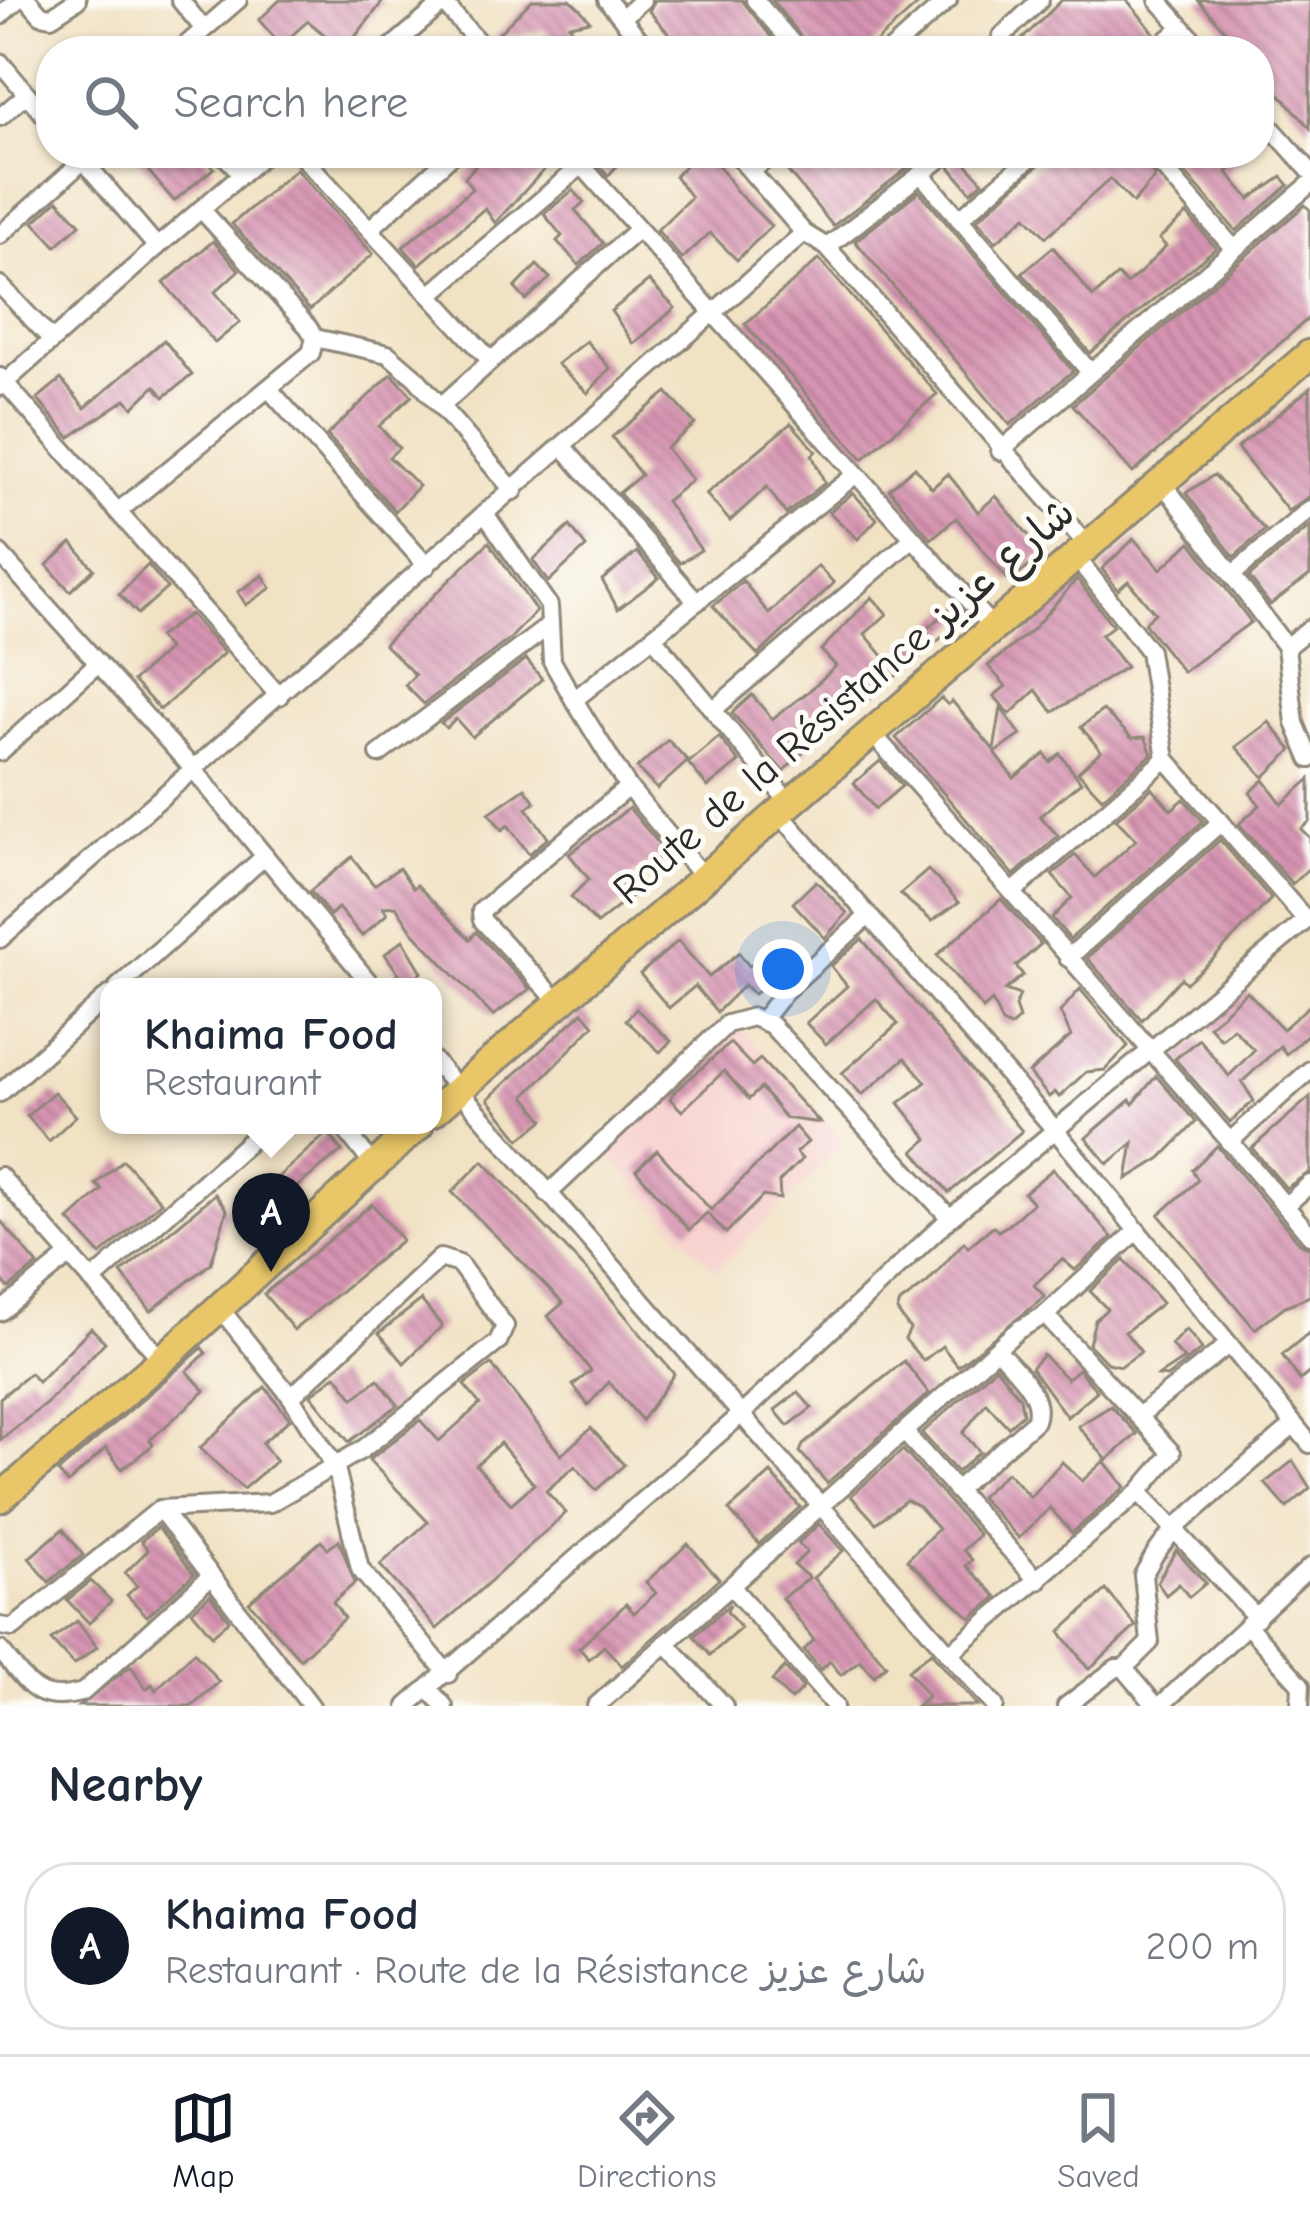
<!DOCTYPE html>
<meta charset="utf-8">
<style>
body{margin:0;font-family:"Comic Neue","Playpen Sans Arabic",sans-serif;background:#f6f6f7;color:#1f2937}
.you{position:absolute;left:783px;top:969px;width:42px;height:42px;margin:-30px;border:9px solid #fff;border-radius:50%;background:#1a73e8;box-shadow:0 0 0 18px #1a73e833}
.badge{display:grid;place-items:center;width:78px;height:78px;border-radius:50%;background:#111827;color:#fff;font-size:39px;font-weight:700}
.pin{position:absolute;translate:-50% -99px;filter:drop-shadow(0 3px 6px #0008)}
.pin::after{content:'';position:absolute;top:63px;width:42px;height:36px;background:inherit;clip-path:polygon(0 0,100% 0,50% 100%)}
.popup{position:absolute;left:100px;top:978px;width:342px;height:156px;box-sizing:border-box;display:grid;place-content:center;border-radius:24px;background:#fff;filter:drop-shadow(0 3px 9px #0005);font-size:39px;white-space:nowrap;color:#747a83}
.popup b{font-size:45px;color:#1f2937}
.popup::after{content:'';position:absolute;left:50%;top:100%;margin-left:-24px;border:24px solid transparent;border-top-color:#fff}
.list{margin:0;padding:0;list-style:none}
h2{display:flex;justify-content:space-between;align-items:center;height:156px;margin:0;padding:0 48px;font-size:51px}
h2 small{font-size:39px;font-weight:400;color:#747a83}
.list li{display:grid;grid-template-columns:78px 1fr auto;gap:36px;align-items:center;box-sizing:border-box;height:168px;margin:0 24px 24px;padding:0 24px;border:3px solid #e0e1e3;border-radius:48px}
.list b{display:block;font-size:45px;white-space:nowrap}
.list p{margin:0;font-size:39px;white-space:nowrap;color:#747a83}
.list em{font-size:39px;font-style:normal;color:#747a83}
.icon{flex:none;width:66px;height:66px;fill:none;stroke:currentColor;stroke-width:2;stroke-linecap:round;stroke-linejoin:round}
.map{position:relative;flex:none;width:1310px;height:1706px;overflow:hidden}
.search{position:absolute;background:#fff;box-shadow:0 3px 9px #0004;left:36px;right:36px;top:36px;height:132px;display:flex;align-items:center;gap:30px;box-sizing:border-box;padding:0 42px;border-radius:48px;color:#747a83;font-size:45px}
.sheet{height:348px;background:#fff}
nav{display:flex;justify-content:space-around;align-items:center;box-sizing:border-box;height:168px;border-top:3px solid #e0e1e3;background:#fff;font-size:33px;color:#747a83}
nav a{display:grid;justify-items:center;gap:6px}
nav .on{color:#111827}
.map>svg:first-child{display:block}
.built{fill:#f7d0cd}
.building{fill:url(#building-back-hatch);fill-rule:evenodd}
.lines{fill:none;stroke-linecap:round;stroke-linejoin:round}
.minor-casing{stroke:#8e8678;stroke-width:22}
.primary-casing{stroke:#8e8678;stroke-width:33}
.minor{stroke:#fff;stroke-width:16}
.primary{stroke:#e9c769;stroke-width:27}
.labels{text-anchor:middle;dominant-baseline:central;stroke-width:10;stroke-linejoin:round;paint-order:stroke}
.street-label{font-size:42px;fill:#2b2b2b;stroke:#fdfcf7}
</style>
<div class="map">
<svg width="1310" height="1706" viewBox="0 0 1310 1706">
<defs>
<pattern id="building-back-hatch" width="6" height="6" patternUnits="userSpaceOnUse" patternTransform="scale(3)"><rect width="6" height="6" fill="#d794b2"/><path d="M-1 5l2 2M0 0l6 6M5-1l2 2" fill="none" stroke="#af7991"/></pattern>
</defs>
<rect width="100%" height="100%" fill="#fdfcf7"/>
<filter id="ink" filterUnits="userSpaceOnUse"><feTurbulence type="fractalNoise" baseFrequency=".00833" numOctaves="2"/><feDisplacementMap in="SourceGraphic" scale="24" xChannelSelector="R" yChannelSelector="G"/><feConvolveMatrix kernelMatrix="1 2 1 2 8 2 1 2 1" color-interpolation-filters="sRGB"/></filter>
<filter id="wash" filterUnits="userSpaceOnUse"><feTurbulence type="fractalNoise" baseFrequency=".004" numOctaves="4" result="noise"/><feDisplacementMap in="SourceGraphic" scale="48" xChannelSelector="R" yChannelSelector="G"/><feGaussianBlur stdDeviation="2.7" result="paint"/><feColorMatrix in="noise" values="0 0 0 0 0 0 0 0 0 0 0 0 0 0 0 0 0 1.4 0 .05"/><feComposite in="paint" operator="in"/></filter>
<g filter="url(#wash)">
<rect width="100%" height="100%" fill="#f1e2c4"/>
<!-- built -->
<polygon class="built" points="739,1027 845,1143 716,1271 605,1152"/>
<g id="blocks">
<!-- building -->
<g class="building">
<polygon points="280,0 384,0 344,51 308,21 281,45 259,20"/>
<polygon points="532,0 570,0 580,9 590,21 569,25 586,51 564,51 545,30 493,39"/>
<polygon points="655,0 742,0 782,51 684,51 649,11"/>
<polygon points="772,0 923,0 866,51 812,51"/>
<polygon points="1062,0 1127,0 1155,34 1142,51 1010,51"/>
<polygon points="1198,0 1310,0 1310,128 1259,70 1259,51 1243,51"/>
<polygon points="133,153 201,153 214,168 174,201"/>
<polygon points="485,153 546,153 553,160 495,223 485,208 419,265 403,247 472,189 465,178"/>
<polygon points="588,153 628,153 608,176"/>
<polygon points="697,153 710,153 737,192 771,226 737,260 710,233 682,259 657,230 691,197 675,176"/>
<polygon points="790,153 927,153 833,226 781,163"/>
<polygon points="1052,153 1138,153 1155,177 1133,203 1110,179 1046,237 1026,216 996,242 977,220"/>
<polygon points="1168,153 1246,153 1227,172 1250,199 1282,177 1289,185 1236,231"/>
<polygon points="960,157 983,182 971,192 950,167"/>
<polygon points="296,169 373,254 310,310 232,224"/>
<polygon points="573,190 584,202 575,210 603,243 579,265 557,241 562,236 544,214"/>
<polygon points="919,191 1073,371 1010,425 855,241"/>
<polygon points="58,200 80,224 56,246 34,222"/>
<polygon points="1305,205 1310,210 1310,317 1133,473 1073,405"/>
<polygon points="1187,214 1216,248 1090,353 1022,273 1053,247 1093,297 1118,275 1126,284 1140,273 1166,246 1159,239"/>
<polygon points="213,241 239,270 215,292 240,322 215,343 164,283"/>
<polygon points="819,259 937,394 863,459 745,324"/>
<polygon points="537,265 550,278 526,300 515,288"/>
<polygon points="649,281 675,308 634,344 611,311"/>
<polygon points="164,340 192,375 164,397 155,386 133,407 126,399 70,437 37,399 61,379 85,408"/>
<polygon points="586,341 610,368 588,393 557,364"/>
<polygon points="392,374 412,396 379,426 399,448 389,457 419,486 395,511 327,435"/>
<polygon points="1310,388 1310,496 1288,511 1237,448"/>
<polygon points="667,392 695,424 666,448 692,480 666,501 701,550 680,563 619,493 641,475 612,437"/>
<polygon points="791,423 816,451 812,455 825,483 786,514 767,487 730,521 706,494"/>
<polygon points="915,467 932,488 948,474 978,512 996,496 1044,554 1010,582 956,518 931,539 889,489"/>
<polygon points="1214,475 1265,530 1234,557 1186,493"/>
<polygon points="853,493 877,519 858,539 829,512"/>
<polygon points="570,526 586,547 548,582 533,560"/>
<polygon points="1310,526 1310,575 1270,605 1249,577"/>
<polygon points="1134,539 1161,569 1191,542 1251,622 1183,672 1144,623 1155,613 1128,581 1118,590 1102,569"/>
<polygon points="489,542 536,611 510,639 424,704 405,685 415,675 384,644"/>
<polygon points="72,543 94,569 70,591 47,565"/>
<polygon points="637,552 659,578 618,609 602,580"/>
<polygon points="148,565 167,588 138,614 119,594"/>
<polygon points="818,566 834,583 758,655 713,606 743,581 769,614"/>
<polygon points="263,575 271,588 246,605 238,592"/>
<polygon points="1077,579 1113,626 1101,635 1126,667 1053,712 1036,690 1010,714 994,696 1006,686 988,666 1033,629"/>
<polygon points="872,597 887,614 865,634 898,674 870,698 861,687 828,716 835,723 783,771 732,713 752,695 772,719 808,692 836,666 821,650"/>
<polygon points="955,604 966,616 907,668 896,656"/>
<polygon points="190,614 224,653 160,710 133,681 168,649 158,637"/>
<polygon points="526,659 542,679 472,737 456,719 446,728 441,723"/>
<polygon points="941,698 948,705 952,701 994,750 1001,708 1021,735 995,753 1014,778 1045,754 1050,762 1060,754 1081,782 1040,816 1058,836 1014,875 896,738"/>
<polygon points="1103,710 1132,738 1145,737 1152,754 1102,798 1078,772 1101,751 1081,727"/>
<polygon points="1269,722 1292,750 1264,777 1236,747"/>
<polygon points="719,737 739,762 708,787 688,763"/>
<polygon points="668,740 688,761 657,789 637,768"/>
<polygon points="880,761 902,786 875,809 854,783"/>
<polygon points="1310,779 1310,821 1301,829 1310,838 1310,867 1292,884 1239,824 1260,805 1250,793 1264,780 1282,804"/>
<polygon points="525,788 535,802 527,808 548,838 529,854 508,825 502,830 489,813"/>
<polygon points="1152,788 1171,810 1184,799 1203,821 1070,939 1052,918 1072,898 1052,875 1075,855 1095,877 1136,840 1116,819"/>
<polygon points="629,808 666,852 630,878 640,889 597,924 571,897 589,879 569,854"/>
<polygon points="1220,840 1271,899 1212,960 1186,983 1181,978 1142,1020 1087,958"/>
<polygon points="352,857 374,885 399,868 413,888 417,885 470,939 476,932 530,989 493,1016 413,932 396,906 383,907 387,914 362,936 338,908 330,915 310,891"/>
<polygon points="928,870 959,902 932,921 900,894"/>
<polygon points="816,881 847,913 825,938 793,903"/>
<polygon points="1001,899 1041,944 1016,966 1023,975 1005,990 1020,995 1015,1006 1019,1019 1010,1027 1002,1023 992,1001 983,1009 937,955"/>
<polygon points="862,939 1022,1131 949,1193 914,1151 928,1139 899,1103 926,1082 905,1058 862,1095 842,1073 898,1024 876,999 826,1044 806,1023 847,986 831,966"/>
<polygon points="403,940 422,972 406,984 385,954"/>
<polygon points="678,941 709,977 739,953 749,966 780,949 792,963 754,994 744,985 717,1012 695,986 669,1008 640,974"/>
<polygon points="1080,989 1128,1046 1105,1070 1086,1072 1059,1097 1055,1092 1049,1097 1029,1073 1071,1036 1060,1012"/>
<polygon points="1247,991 1283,1029 1310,1005 1310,1032 1286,1054 1280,1046 1242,1082 1254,1101 1230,1122 1175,1059 1199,1039 1229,1076 1254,1050 1233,1028 1221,1039 1209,1026"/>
<polygon points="636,1009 671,1041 660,1052 626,1020"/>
<polygon points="583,1012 594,1025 525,1096 544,1120 520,1139 488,1099"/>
<polygon points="730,1043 752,1066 760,1059 820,1123 785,1118 761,1088 749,1099 724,1071 682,1111 670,1099 673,1093"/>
<polygon points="1156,1076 1196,1122 1161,1158 1127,1179 1133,1143 1108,1164 1086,1138 1130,1100 1133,1104"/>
<polygon points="54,1092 76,1116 49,1141 27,1116"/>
<polygon points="1310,1097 1310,1172 1286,1188 1252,1148"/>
<polygon points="795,1127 808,1142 796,1152 802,1159 779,1182 780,1199 763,1196 726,1233 707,1213 689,1230 636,1170 657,1150 711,1210"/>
<polygon points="328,1132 342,1151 251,1223 236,1203 265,1182 268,1186"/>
<polygon points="1217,1146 1300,1243 1310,1248 1310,1296 1285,1306 1255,1329 1159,1215 1198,1180 1192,1170"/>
<polygon points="123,1160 161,1202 101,1255 69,1220 102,1190 96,1184"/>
<polygon points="483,1161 594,1278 674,1374 642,1420 609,1382 588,1405 573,1385 591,1371 548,1316 563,1303 452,1192"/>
<polygon points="1053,1169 1112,1237 1075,1270 1062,1259 1034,1285 1045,1297 958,1366 942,1346 923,1361 905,1339 910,1329 897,1311 900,1303 927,1283 964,1242 968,1247 993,1226 998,1231 1008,1225 1033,1203 1024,1193"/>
<polygon points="215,1194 227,1210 211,1263 151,1311 121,1273"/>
<polygon points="372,1204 402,1240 294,1330 264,1294"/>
<polygon points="0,1220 38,1265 9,1288 0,1278"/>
<polygon points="1124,1260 1162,1303 1125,1332 1141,1352 1121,1366 1107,1363 1089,1344 1095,1320 1107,1309 1090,1291"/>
<polygon points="421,1300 442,1326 404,1363 379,1333"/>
<polygon points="91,1328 105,1342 46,1404 0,1440 0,1398 30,1373 38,1382"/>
<polygon points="1186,1329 1202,1349 1167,1377 1158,1376 1184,1359 1171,1345"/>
<polygon points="1310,1332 1310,1372 1300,1380 1282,1355"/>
<polygon points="202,1348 206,1353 187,1371 205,1391 150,1440 153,1445 122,1469 106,1448 68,1483 58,1472"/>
<polygon points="1043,1355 1067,1379 1078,1369 1097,1391 1067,1417 1031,1368"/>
<polygon points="904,1361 929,1393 827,1483 800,1452 803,1445"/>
<path d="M491,1364L561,1455L591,1428L624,1465L596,1490L575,1466L546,1491L566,1513L437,1629L380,1565L428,1522L369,1460L420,1420L439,1441L480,1404L464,1385ZM500,1443L534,1484L511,1504L476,1465Z"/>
<polygon points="996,1367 1020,1398 1023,1414 1008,1427 986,1403 963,1433 980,1452 957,1472 922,1433"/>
<polygon points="336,1375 354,1398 378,1379 398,1405 349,1442 311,1395"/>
<polygon points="265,1387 290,1419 262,1443 276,1461 243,1489 200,1448"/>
<polygon points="798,1392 812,1408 788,1426 775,1410"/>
<polygon points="1111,1406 1137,1434 1107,1460 1078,1426"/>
<polygon points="903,1450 979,1535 963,1550 972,1560 966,1566 997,1597 971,1618 907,1560 938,1529 918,1506 906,1500 876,1523 851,1496"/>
<polygon points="1104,1461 1125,1487 1072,1533 1050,1508 1019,1538 980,1497 1007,1472 1030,1497 1062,1462 1082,1481"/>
<polygon points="1293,1461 1310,1488 1287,1508 1265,1483"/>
<polygon points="771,1473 800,1507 759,1544 729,1510"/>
<polygon points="819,1524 843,1551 813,1578 886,1665 874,1676 860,1660 841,1675 830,1661 821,1670 804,1650 814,1640 782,1598 809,1578 794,1565 807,1552 798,1543"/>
<polygon points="158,1527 194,1574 147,1616 127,1595 137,1586 125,1573 148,1550 141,1541"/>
<polygon points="63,1529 83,1555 49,1582 29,1558"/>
<polygon points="339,1540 355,1583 333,1602 344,1618 300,1659 249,1602 321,1541 328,1549"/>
<polygon points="688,1544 719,1579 622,1666 604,1646 589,1659 579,1648 626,1604 634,1613 656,1593 646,1582"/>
<polygon points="1176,1550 1206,1583 1189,1597 1179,1584 1166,1595 1157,1582"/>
<polygon points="91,1581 111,1601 89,1623 67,1600"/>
<polygon points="1106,1590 1136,1626 1089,1669 1060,1632"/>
<polygon points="210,1595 229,1620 212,1635 192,1611"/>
<polygon points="730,1604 727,1612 741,1628 710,1655 694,1636"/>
<polygon points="77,1621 97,1647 74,1665 51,1640"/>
<polygon points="194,1652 219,1682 191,1706 79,1706 131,1666 146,1689 152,1684 156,1690"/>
<polygon points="931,1652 940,1663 978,1706 916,1706 928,1696 908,1670"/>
<polygon points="785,1668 803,1688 791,1700 772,1681"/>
</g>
</g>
</g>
<g filter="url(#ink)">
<use href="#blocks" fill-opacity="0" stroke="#8e8678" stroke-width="3"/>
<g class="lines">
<!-- minor casing -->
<g class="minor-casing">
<g id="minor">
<polyline points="28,0 41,15 51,17 77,0"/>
<polyline points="180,0 203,28"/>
<polyline points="441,0 486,51"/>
<polyline points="607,0 649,51"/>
<polyline points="755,0 799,51"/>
<polyline points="1158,0 1203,51"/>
<polyline points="0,16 17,0"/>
<polyline points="622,18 642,0"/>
<polyline points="179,51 238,0"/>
<polyline points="387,51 447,0"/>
<polyline points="890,51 948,0"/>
<polyline points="996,51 1002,36 1040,0"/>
<polyline points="1154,51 1181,28"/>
<polyline points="0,62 51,123"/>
<polyline points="1259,114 1310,171"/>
<polyline points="0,117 27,94"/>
<polyline points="222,153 242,174"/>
<polyline points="299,153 491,361"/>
<polyline points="571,153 994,629"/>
<polyline points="735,153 804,233 827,247 1089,547"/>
<polyline points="1151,153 1234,249"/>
<polyline points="752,171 773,153"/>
<polyline points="922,175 1090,372"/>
<polyline points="959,219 1036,153"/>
<polyline points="370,229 454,153"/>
<polyline points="0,235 83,161"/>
<polyline points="157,247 266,153"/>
<polyline points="827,247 948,153"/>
<polyline points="0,285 52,340"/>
<polyline points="430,295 582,165"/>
<polyline points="315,338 388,354 416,378 514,491"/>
<polyline points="0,377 279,696"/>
<polyline points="0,387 157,247 77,153"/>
<polyline points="269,389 427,566"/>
<polyline points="441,406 637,230"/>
<polyline points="564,448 697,602"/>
<polyline points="1000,451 1310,184"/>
<polyline points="1162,482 1286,647"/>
<polyline points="120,510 311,353 315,338 308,327 201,209"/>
<polyline points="486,515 549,606 552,661 574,700 628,787 705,879"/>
<polyline points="0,554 194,770 373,987"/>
<polyline points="1077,558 1149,651 1166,759 1306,920"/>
<polyline points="1232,575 1310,509"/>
<polyline points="1310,628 1286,647 1295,723 1310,759"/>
<polyline points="653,637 791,805"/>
<polyline points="574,700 855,475"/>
<polyline points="713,710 911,540"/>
<path d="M873,734C1019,901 1167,1066 1310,1235"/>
<polyline points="0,752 98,663"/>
<polyline points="379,754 550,625"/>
<polyline points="781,815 1057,1132 1310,1444"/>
<polyline points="1013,892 1166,759"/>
<polyline points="0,939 804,233"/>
<polyline points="1068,958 1221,822"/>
<polyline points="118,987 265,856"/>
<polyline points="557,1000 482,920 481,911 628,787"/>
<polyline points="763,1019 786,990 867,917"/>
<polyline points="433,1060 995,1706"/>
<polyline points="0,1093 109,995"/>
<polyline points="342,1125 374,1166"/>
<polyline points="1229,1142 1310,1070"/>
<polyline points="0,1176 162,1360"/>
<polyline points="548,1194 727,1024 753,1017 771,1025 950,1218"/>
<polyline points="1285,1206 1310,1184"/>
<polyline points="92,1281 268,1125"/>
<polyline points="219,1307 291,1397 336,1468 360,1569 448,1674"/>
<polyline points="0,1312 69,1256"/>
<polyline points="1141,1414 1228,1345"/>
<polyline points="905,1433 1038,1581"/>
<path d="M956,1490L1035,1421C1045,1394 1013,1369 997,1349"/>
<polyline points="1139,1492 1257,1618"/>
<polyline points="160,1509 311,1706"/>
<polyline points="731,1586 835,1706"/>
<polyline points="0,1626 13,1628 160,1509 270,1503 363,1449 498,1342 505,1326 459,1264 440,1258 291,1397"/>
<polyline points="1248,1626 1301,1685 1300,1706"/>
<polyline points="666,1643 724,1706"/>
<path d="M0,1650C28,1683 36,1706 83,1692L211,1576"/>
<polyline points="949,1654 1139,1492 1172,1453 1045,1315"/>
<polyline points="1124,1668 1156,1706"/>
<polyline points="428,1688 444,1706"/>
<polyline points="407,1706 744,1412 950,1218 1310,917"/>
<polyline points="596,1706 1018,1330 1045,1315 1137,1231"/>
<polyline points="1066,1706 1116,1668 1124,1668 1150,1642 1143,1575 1155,1554 1175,1528 1294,1425"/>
<polyline points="1160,1706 1310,1567"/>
</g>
</g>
<!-- primary casing -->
<g class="primary-casing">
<g id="primary">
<polyline points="433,1112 1310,354"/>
<polyline points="0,1498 162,1360 419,1125"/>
</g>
</g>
<!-- minor -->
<use href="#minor" class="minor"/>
<!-- primary -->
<use href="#primary" class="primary"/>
</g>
</g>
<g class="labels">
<!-- street labels -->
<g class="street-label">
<text transform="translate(844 701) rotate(-41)">Route de la Résistance شارع عزيز</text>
</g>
</g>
</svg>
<div class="you"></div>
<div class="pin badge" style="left:271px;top:1272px">A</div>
<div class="popup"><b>Khaima Food</b>Restaurant</div>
<div class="search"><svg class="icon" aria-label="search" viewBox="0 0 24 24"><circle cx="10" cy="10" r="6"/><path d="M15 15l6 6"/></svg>Search here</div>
</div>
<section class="sheet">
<h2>Nearby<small></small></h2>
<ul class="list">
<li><span class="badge">A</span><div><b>Khaima Food</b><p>Restaurant · Route de la Résistance شارع عزيز</p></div><em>200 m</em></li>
</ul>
</section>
<nav>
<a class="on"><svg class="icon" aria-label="map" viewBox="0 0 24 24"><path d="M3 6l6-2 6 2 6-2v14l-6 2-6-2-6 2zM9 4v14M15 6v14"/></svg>Map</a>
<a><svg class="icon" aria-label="directions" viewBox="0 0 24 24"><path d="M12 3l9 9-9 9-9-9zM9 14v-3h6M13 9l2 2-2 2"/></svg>Directions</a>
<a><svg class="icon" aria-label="saved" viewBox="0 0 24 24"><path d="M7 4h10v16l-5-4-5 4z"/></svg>Saved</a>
</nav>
